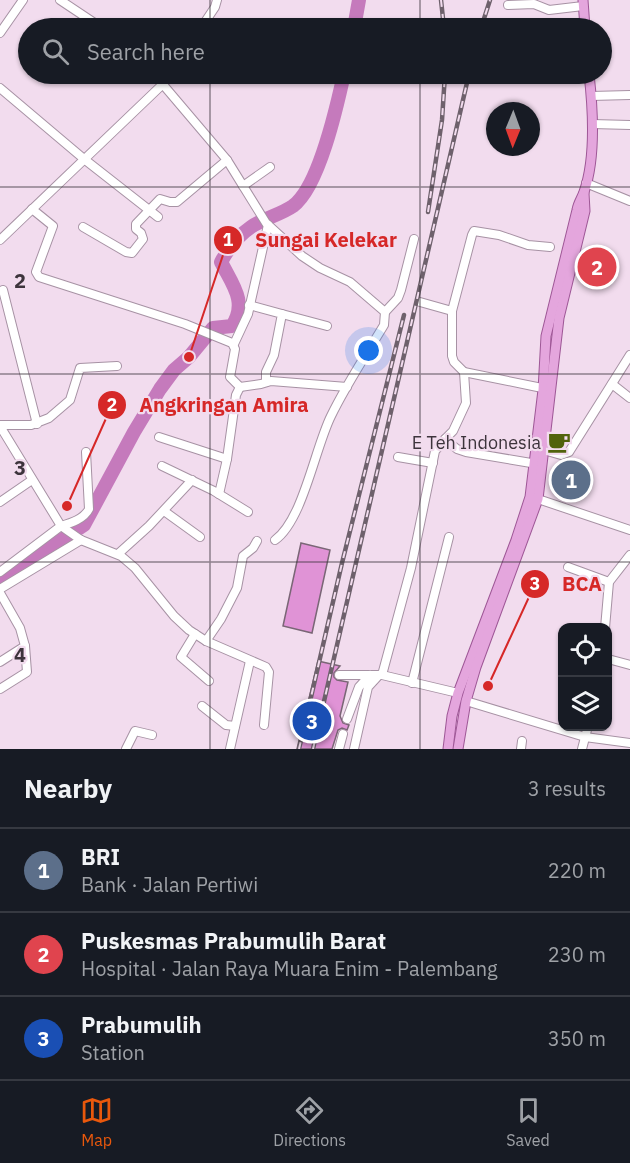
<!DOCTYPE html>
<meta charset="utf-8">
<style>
body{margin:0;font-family:"IBM Plex Sans",sans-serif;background:#20242c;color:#f1f3f6}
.controls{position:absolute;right:18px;bottom:18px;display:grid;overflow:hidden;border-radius:12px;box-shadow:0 2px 4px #0004}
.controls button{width:54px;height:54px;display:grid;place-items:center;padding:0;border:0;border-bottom:2px solid #363941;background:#171b24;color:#f1f3f6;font:30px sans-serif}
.compass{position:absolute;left:486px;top:102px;width:54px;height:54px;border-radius:50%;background:#171b24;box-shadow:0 2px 4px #0004;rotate:181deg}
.you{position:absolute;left:369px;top:351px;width:21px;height:21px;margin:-15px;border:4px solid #fff;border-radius:50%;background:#1a73e8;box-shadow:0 0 0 9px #1a73e833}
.badge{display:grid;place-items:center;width:39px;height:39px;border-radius:50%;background:#ea580c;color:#fff;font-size:20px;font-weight:700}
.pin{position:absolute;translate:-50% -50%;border:3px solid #fff;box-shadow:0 2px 6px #0006}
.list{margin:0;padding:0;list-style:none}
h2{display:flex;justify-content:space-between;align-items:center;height:78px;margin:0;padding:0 24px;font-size:26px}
h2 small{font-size:20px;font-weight:400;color:#9ea1a6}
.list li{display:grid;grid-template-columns:39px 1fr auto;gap:18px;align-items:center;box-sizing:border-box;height:84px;padding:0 24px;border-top:2px solid #363941}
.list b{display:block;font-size:22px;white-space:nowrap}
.list p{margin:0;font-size:20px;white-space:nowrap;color:#9ea1a6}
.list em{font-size:20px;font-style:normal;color:#9ea1a6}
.icon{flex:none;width:33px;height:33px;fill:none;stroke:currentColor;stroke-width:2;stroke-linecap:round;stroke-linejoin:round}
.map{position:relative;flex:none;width:630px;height:749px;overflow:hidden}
.search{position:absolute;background:#171b24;box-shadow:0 2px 4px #0004;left:18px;right:18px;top:18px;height:66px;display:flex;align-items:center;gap:15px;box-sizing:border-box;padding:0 21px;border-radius:33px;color:#9ea1a6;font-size:22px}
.sheet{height:330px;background:#171b24}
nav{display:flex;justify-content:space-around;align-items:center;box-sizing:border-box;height:84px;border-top:2px solid #363941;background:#171b24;font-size:16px;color:#9ea1a6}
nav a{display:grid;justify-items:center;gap:3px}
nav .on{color:#ea580c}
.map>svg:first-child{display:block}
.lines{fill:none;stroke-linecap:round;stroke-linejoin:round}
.river{stroke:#c57abc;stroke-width:14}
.building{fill:#e093d6;stroke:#7a6676;stroke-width:1.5}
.minor-casing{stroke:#a792a4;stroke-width:10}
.major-casing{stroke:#9e5796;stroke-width:11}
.minor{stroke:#fff;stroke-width:8}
.major{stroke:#e4a6dd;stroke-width:9}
.rail-casing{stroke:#6e616c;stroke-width:4.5}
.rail{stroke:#f2dcee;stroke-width:2;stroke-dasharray:7;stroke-linecap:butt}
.grid{fill:none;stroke:#3d343c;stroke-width:1.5;stroke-opacity:0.55}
.labels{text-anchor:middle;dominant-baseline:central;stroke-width:4.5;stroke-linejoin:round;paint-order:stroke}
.poi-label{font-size:18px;fill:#3d343c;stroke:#f2dcee;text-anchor:end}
.grid-label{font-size:20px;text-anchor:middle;font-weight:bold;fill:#3d343c;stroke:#f2dcee;stroke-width:4.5;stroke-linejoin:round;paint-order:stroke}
.leader{fill:none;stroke:#d62828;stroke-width:2}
.callout-dot{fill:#d62828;stroke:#f2dcee;stroke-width:2}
.mark-label{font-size:18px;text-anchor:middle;font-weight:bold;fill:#fff}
.callout-label{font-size:20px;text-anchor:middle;font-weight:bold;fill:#d62828;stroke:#f2dcee;stroke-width:4.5;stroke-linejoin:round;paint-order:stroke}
</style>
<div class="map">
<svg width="630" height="749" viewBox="0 0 630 749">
<rect width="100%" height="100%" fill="#f2dcee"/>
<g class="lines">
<!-- river -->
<g class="river">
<polyline points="354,28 359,0"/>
<path d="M0,581L84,525L134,432L160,389L174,370L189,357L213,328L232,326C248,302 232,284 221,262C228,249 239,235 251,227C264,218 280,215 293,206C319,187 337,106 344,74"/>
</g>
</g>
<!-- building -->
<g class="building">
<polygon points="301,543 330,550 312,633 283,626"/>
<polygon points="318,661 340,666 334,673 334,677 337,680 348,682 340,716 343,723 349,725 347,730 342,728 338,730 332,749 297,749"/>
</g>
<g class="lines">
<!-- minor casing -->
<g class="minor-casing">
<g id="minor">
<polyline points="60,0 102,28"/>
<polyline points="508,5 534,4 549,10 583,6"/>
<polyline points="201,28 215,7 217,0"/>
<polyline points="0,33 23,0"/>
<path d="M154,74L227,160L266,223L302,256L320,268L350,282L385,312L384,325C366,355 346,385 331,416C315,448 303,520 275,540"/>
<polyline points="0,88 84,159 158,217"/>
<polyline points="591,96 630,95"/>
<polyline points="592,124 630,125"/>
<polyline points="586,183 630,201"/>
<polyline points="243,186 270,167"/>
<polyline points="32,209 53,226 36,272 39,277 185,324 232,343 235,349 230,377 240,387"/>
<polyline points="83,227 126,252 132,253 143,239 141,233 136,229 136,224 160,199 170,202 177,202 227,160"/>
<polyline points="0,240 164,83 171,74"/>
<polyline points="3,290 37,424"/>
<polyline points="420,302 452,311 452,356 454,362 464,372 466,403 453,431 445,439"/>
<polyline points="249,305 282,314 274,355 266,372 266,382"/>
<polyline points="452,311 472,235 474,231 499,235 528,245 550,247"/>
<polyline points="385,312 398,298 401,290 414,239"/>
<polyline points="282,314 327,326"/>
<polyline points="234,344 248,314 268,225"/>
<polyline points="464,372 547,389"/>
<polyline points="612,384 630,398"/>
<polyline points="240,387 261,384 271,381 347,387"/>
<polyline points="0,425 31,425 49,418 70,400 80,368 117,366"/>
<polyline points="0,426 61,526 81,540 121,556 135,568 174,616 189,630 206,641 266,667 269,672 264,725"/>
<polyline points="159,437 227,459"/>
<polyline points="540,449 561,455 569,452 630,355"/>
<polyline points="398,457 433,463"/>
<polyline points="162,466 214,491 248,512"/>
<polyline points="219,494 227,459 236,395 240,387"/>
<polyline points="535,498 630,530"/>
<polyline points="0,502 32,480"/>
<polyline points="164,511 200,537"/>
<polyline points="118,554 149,526 192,480"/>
<polyline points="568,567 609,582"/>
<path d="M0,572L61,526C71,523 84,519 89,509L86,452"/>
<polyline points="0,589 81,540"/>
<polyline points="0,593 20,628 25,646 0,662"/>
<polyline points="605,628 609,582 630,555"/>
<polyline points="195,634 181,657 209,681"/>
<polyline points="206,641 221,619 237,588 243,556 253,548 257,541"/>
<polyline points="608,659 630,665"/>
<polyline points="339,675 382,675 458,693"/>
<polyline points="382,675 411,568 435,451 445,439 457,449 466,452 537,464"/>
<polyline points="412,683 449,537"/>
<polyline points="0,689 27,672 25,646"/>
<polyline points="466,701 585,737 630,743"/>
<polyline points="202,706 226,725 235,726"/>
<polyline points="347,719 359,687 370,675"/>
<polyline points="126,749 135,731 152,735"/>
<polyline points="230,749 250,661"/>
<polyline points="339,749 343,734"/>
<polyline points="354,749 368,687 379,675"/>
<polyline points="521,749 522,741"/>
<polyline points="582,749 588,726"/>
</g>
</g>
<!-- major casing -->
<g class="major-casing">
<g id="major">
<polyline points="583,0 585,28"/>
<path d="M448,749L452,716L458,693L516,540L530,497L543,390L546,336L577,210C578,203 582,198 584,192C596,158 593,109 589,74"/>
<polyline points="458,749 466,701 476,667 538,499 559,318 585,211 584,193"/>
</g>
</g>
<!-- minor -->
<use href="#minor" class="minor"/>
<!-- major -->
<use href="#major" class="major"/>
<!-- rail casing -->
<g class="rail-casing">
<g id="rail">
<polyline points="441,0 444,28"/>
<polyline points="481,28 490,0"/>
<polyline points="428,212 442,120 445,74"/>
<polyline points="299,749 342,563 404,315"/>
<polyline points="313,749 469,74"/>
</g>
</g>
<!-- rail -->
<use href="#rail" class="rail"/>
</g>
<!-- grid -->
<path class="grid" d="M210,0V28M420,0V28M210,74V749M420,74V749M0,187H630M0,374H630M0,562H630"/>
<!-- icons -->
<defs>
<g id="cafe-bare" transform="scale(1.8)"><path d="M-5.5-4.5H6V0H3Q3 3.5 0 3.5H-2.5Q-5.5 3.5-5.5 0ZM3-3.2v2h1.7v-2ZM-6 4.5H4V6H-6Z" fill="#51630c" stroke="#f2dcee" stroke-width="2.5" paint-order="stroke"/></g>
</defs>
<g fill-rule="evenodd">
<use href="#cafe-bare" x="559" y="442"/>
</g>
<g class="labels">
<!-- poi labels -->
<g class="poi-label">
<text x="541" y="442">E Teh Indonesia</text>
</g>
</g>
<g class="grid-label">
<text x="20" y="288">2</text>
<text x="20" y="475">3</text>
<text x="20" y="662">4</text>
</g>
<!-- callouts -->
<path class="leader" d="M189 357L228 240M67 506L112 405M488 686L535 584"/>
<g class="callout-dot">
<circle cx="189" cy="357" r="6"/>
<circle cx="67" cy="506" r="6"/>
<circle cx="488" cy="686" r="6"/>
<circle cx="228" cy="240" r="15"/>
<circle cx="112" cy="405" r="15"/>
<circle cx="535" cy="584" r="15"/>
</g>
<g class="mark-label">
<text x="228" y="246">1</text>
<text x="112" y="411">2</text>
<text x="535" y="590">3</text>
</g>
<g class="callout-label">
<text x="326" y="247">Sungai Kelekar</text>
<text x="224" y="412">Angkringan Amira</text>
<text x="582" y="591">BCA</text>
</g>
</svg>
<div class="controls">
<button><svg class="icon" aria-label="locate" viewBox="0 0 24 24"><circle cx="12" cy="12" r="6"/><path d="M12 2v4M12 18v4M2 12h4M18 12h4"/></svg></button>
<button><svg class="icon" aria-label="layers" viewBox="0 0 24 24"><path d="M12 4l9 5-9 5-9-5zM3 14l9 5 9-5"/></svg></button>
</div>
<svg class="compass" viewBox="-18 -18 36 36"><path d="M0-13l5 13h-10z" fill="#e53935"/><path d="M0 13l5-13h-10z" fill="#9ea1a6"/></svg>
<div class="you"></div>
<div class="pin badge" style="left:571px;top:480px;background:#5c6f8a">1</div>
<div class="pin badge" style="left:597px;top:267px;background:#e0444e">2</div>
<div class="pin badge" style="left:312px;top:721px;background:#1a4fb4">3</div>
<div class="search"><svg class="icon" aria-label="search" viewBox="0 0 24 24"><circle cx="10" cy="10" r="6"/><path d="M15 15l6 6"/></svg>Search here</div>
</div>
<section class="sheet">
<h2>Nearby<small>3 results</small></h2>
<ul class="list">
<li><span class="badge" style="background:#5c6f8a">1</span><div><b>BRI</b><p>Bank · Jalan Pertiwi</p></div><em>220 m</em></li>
<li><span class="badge" style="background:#e0444e">2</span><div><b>Puskesmas Prabumulih Barat</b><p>Hospital · Jalan Raya Muara Enim - Palembang</p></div><em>230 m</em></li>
<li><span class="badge" style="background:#1a4fb4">3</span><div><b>Prabumulih</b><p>Station</p></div><em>350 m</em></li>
</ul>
</section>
<nav>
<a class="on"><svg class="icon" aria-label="map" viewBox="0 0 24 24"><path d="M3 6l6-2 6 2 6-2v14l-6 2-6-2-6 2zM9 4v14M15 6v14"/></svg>Map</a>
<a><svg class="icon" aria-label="directions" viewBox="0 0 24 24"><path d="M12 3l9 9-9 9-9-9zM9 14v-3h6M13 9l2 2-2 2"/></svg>Directions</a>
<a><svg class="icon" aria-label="saved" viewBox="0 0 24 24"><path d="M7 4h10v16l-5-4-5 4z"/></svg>Saved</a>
</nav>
